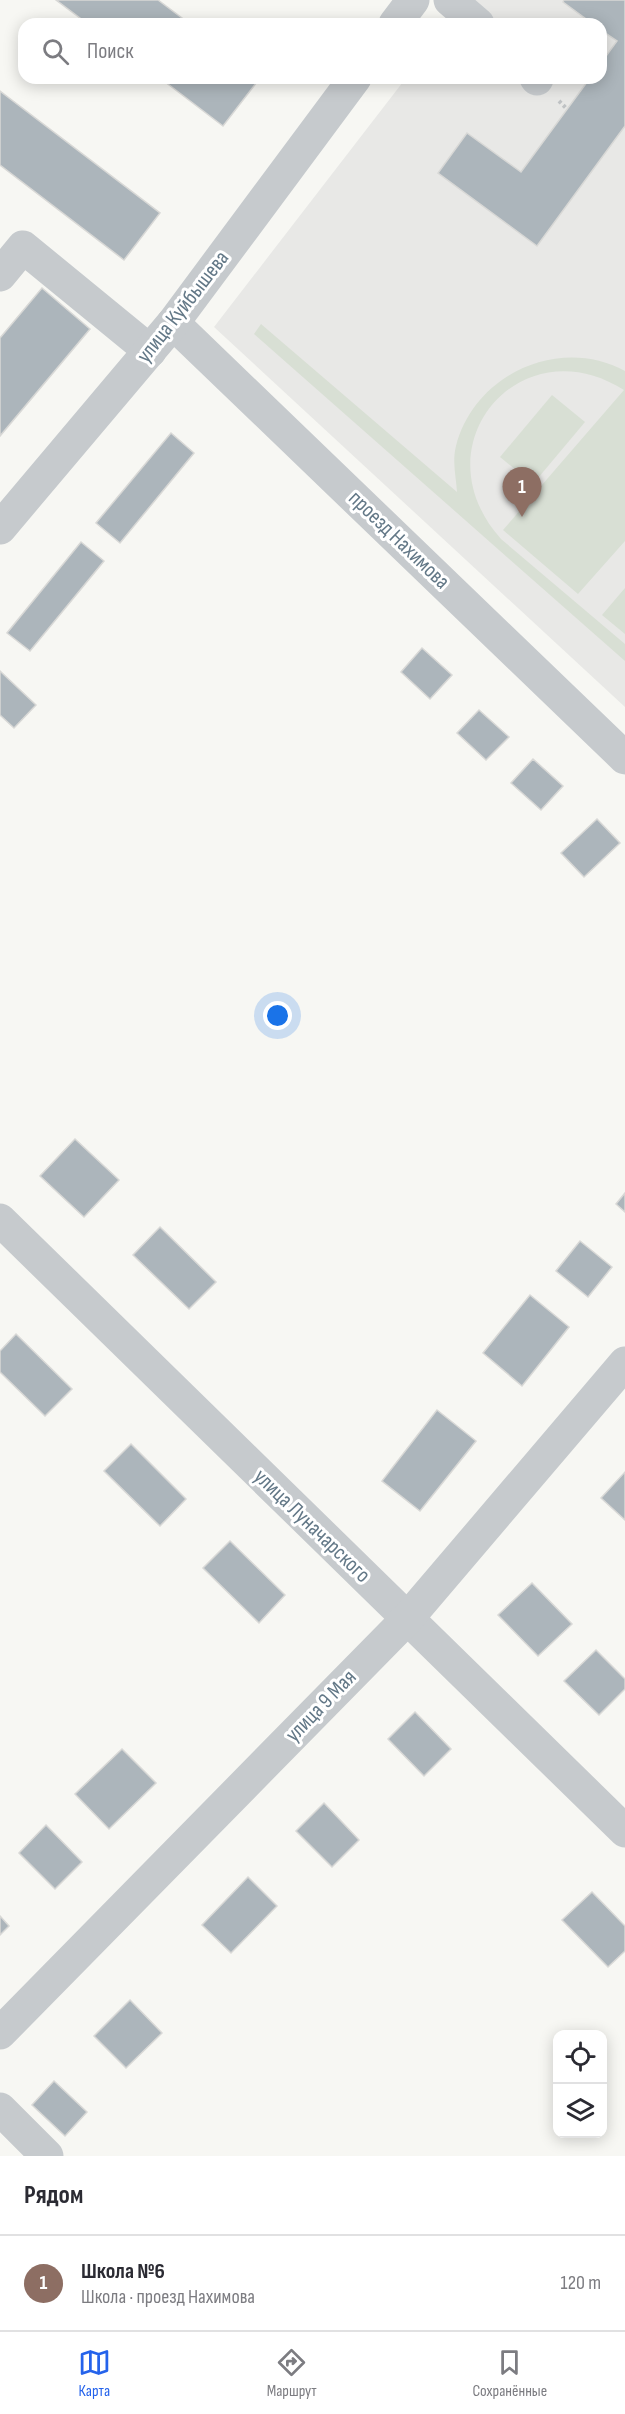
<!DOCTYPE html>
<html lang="ru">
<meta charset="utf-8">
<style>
body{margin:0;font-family:"Sofia Sans Condensed",sans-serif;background:#f7f7f7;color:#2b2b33}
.controls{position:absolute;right:18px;bottom:18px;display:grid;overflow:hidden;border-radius:12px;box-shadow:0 3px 15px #0003}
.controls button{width:54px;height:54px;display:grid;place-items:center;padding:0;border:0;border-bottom:2px solid #e1e1e2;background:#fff;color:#2b2b33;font:30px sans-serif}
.you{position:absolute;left:278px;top:1016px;width:21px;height:21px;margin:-15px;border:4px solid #fff;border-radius:50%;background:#1a73e8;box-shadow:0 0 0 9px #1a73e833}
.badge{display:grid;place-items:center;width:39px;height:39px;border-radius:50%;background:#2563eb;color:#fff;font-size:20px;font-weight:700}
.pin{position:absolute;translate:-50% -50px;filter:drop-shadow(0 2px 3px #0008)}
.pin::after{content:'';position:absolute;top:32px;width:21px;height:18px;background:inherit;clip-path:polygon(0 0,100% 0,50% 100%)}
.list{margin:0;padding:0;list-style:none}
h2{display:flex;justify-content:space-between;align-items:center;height:78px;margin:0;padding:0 24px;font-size:26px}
h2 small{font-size:20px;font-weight:400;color:#7c7c81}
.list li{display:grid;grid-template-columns:39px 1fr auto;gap:18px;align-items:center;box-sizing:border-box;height:96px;padding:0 24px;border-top:2px solid #e1e1e2}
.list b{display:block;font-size:22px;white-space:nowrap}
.list p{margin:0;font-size:20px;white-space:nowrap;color:#7c7c81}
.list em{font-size:20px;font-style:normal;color:#7c7c81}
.icon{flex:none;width:33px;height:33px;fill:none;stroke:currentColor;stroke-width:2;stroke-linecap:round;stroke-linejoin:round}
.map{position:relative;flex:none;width:625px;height:2156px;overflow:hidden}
.search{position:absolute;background:#fff;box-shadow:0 3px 15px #0003;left:18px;right:18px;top:18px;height:66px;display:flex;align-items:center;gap:15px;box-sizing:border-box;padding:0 21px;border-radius:18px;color:#7c7c81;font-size:22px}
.sheet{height:174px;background:#fff}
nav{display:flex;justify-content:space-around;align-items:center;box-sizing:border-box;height:84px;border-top:2px solid #e1e1e2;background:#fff;font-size:16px;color:#7c7c81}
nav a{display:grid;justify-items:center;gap:3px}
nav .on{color:#2563eb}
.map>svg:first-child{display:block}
.built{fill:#e8e8e6}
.green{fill:#d8dfd4}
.building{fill:#acb5bb;stroke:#d8d8d6;stroke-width:1.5}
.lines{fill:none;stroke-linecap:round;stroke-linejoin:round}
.path{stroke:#bfc2c4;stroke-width:4;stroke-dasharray:3 3;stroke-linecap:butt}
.minor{stroke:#c6cacd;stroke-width:33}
.labels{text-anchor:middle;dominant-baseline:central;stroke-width:6;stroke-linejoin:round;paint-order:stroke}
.street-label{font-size:22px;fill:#637887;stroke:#fff}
</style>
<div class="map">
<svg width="625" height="2156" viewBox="0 0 625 2156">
<rect width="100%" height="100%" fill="#f7f7f3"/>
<!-- built -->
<polygon class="built" points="466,0 625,0 625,707 214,327 406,78 601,78 601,24 448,24"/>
<!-- green -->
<g class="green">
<path d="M261,324L457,492C456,476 452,462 456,446C474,374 560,335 625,371V541L578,594L503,530L624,390C521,324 417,445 501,539L625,644V661L254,334Z"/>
<polygon points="552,395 585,422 533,484 500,457"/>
<polygon points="625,588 625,634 602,615"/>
</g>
<!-- building -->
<g class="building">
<polygon points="56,0 158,0 190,24 88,24"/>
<polygon points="564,0 625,0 625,126 537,246 438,173 467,133 521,172 590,78 601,78 601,63 617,41 601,30 601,24 593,24 563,2"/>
<polygon points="160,78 260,78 223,126"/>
<polygon points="0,91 160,213 124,260 0,165"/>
<polygon points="42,288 90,329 0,436 0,338"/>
<polygon points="171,433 194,453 120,543 96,523"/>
<polygon points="81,542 104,561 30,651 7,633"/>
<polygon points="422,648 452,675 430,699 401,672"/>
<polygon points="0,671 36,705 14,728 0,715"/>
<polygon points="479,710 509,737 486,760 457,733"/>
<polygon points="533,759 563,786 541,810 511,783"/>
<polygon points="597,819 620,843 584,877 561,853"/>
<polygon points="75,1139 119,1180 84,1217 40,1176"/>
<polygon points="625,1193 625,1212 616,1204"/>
<polygon points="160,1227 216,1282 189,1309 133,1255"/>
<polygon points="580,1241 612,1267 588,1297 556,1271"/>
<polygon points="530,1295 569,1327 522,1386 483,1353"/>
<polygon points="16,1334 72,1389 45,1416 0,1372 0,1351"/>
<polygon points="437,1410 476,1441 420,1511 382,1481"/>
<polygon points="131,1444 186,1499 160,1526 104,1471"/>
<polygon points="625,1472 625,1520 601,1498"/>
<polygon points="230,1541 285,1595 259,1623 203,1568"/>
<polygon points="532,1583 572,1624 538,1656 498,1615"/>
<polygon points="596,1650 625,1679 625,1689 599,1715 564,1681"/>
<polygon points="415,1712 451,1749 424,1776 388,1739"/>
<polygon points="122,1749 156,1783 109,1829 75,1794"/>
<polygon points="324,1803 359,1840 332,1867 296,1831"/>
<polygon points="46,1825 82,1862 55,1889 19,1853"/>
<polygon points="248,1877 277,1906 231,1953 202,1925"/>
<polygon points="592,1892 625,1926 625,1951 608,1967 562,1920"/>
<polygon points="0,1916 9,1926 0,1935"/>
<polygon points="130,2000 162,2033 126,2068 94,2036"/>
<polygon points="54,2081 87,2112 65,2136 32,2105"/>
</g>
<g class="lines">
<!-- path -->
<polyline class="path" points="559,101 567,109"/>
<!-- minor -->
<g class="minor">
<polyline points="450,0 478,24"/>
<polyline points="395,24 413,0"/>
<polyline points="536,78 537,79"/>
<polyline points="0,275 23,247 150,351"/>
<polyline points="173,323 625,758"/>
<polyline points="0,528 173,323 355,78"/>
<polyline points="0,1220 625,1831"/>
<polyline points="0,2033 407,1619 625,1363"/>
<polyline points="0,2109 47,2156"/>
</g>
</g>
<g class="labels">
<!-- street labels -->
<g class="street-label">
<text transform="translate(183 307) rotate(-52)">улица Куйбышева</text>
<text transform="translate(399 540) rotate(44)">проезд Нахимова</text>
<text transform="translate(312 1526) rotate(44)">улица Луначарского</text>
<text transform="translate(321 1706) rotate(-46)">улица 9 Мая</text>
</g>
</g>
</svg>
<div class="controls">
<button><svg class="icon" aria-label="locate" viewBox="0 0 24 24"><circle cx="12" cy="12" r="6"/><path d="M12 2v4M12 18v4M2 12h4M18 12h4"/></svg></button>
<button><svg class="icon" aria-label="layers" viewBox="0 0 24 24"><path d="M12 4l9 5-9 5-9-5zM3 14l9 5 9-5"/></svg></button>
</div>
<div class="you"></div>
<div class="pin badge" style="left:522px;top:517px;background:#8d6e63">1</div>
<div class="search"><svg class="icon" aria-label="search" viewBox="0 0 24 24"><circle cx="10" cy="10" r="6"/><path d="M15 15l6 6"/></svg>Поиск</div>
</div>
<section class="sheet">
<h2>Рядом<small></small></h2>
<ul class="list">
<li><span class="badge" style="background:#8d6e63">1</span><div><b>Школа №6</b><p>Школа · проезд Нахимова</p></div><em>120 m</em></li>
</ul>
</section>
<nav>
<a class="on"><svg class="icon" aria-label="map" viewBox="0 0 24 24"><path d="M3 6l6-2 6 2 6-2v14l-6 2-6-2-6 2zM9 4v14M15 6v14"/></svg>Карта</a>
<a><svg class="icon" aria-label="directions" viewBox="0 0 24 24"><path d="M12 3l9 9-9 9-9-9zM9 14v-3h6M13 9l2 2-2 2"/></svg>Маршрут</a>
<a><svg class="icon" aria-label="saved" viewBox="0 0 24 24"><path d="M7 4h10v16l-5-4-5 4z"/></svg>Сохранённые</a>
</nav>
